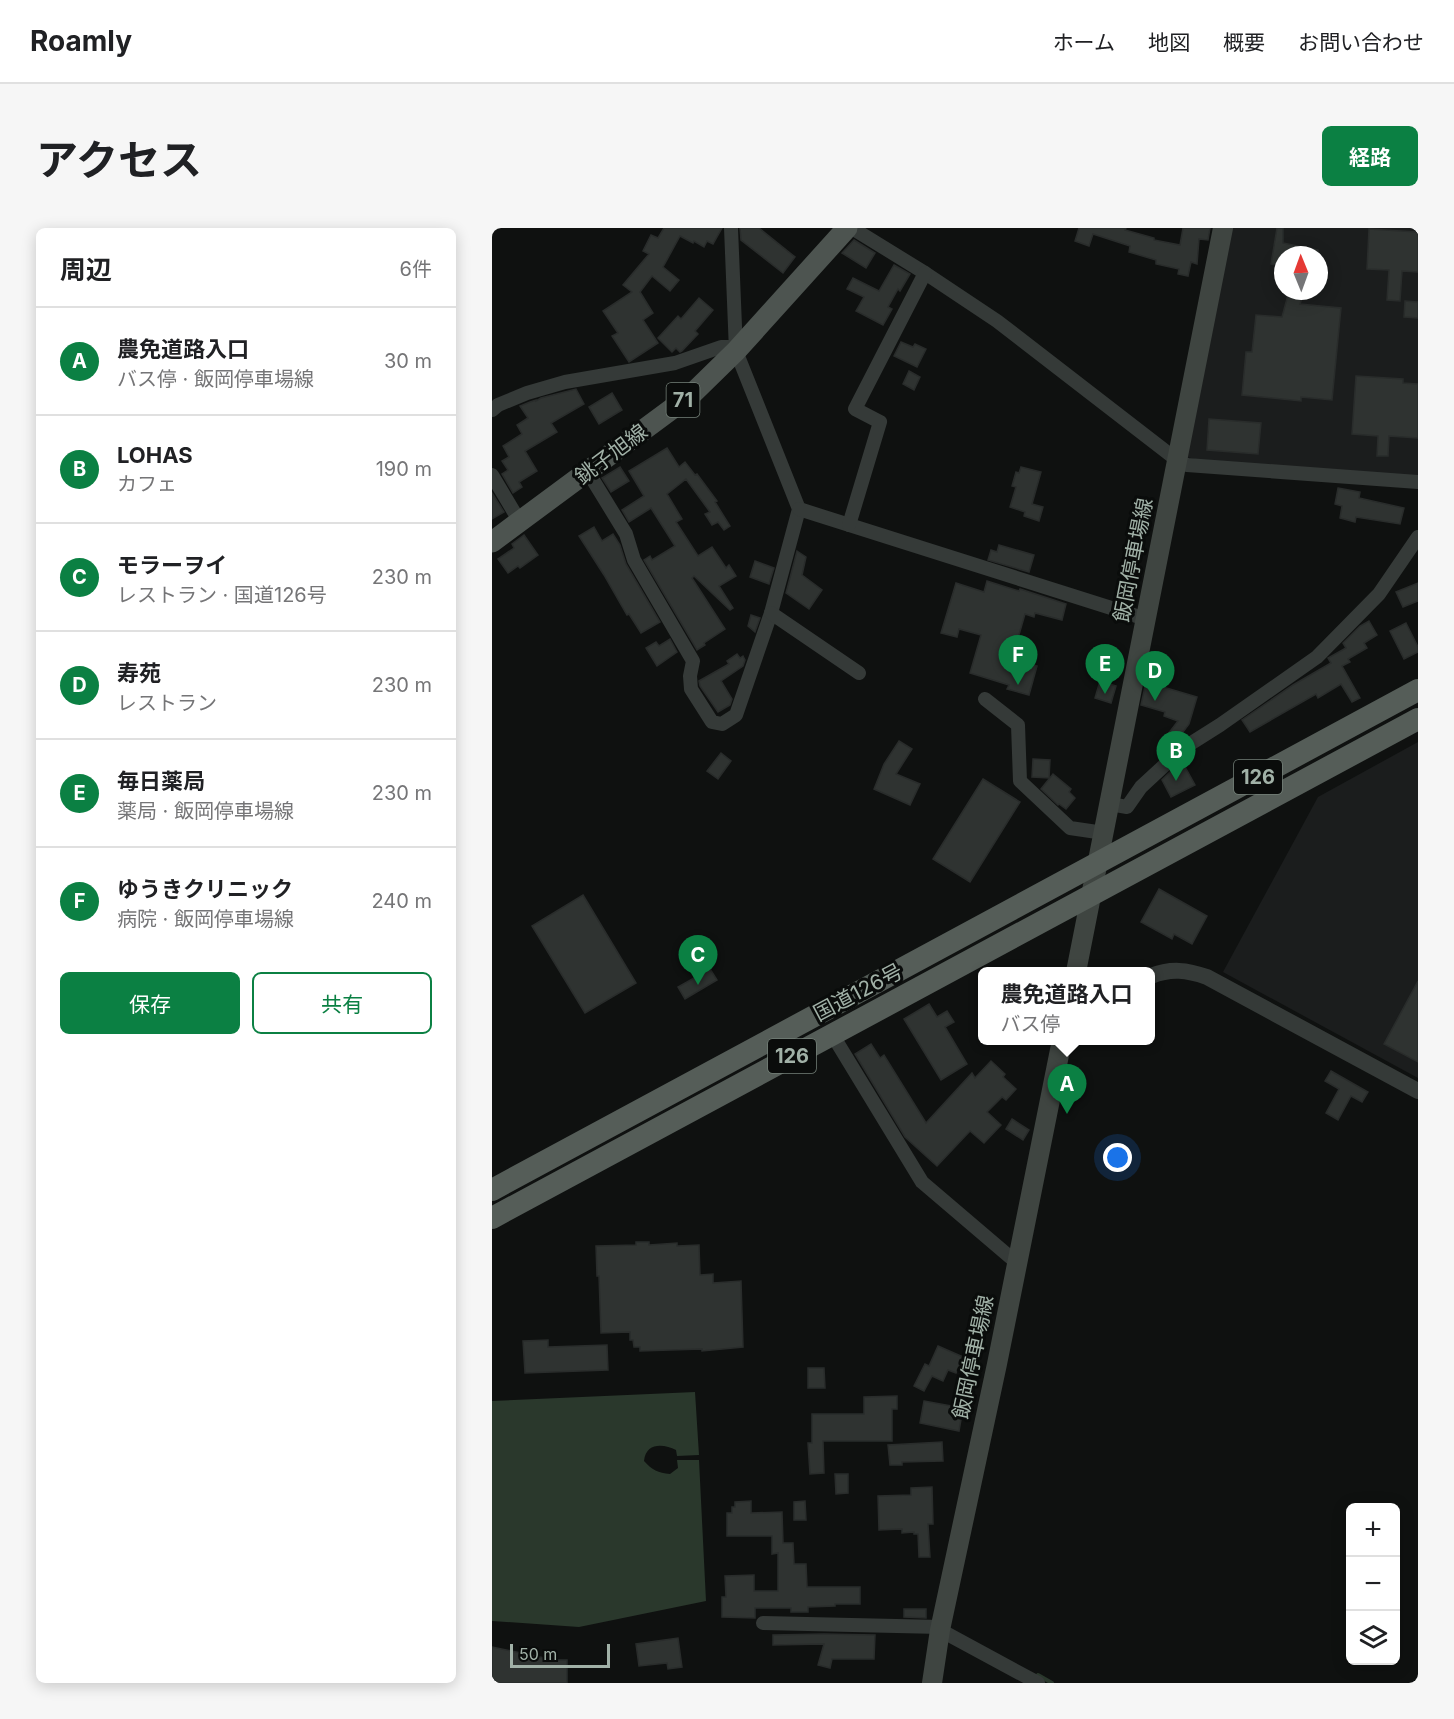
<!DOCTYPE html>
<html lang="ja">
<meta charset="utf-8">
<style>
body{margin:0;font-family:Inter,"Noto Sans JP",sans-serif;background:#f6f6f6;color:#202124}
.controls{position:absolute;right:18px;bottom:18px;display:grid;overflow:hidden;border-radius:9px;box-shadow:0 3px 15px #0003}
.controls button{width:54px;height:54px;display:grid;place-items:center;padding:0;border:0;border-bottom:2px solid #e0e0e0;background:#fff;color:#202124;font:30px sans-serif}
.compass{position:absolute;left:782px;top:18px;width:54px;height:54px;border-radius:50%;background:#fff;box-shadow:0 3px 15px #0003;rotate:359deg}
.scale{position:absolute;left:18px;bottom:15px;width:100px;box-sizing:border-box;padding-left:6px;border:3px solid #a1b1a7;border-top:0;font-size:16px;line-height:21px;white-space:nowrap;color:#a1b1a7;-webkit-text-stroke:4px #0a0c0b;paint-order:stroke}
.you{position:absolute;left:626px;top:930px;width:21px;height:21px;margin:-15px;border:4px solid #fff;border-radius:50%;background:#1a73e8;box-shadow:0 0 0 9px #1a73e833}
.badge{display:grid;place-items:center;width:39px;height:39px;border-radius:50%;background:#0b8043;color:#fff;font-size:20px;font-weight:700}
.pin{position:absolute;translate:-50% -50px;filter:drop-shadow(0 2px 3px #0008)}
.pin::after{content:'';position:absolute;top:32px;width:21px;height:18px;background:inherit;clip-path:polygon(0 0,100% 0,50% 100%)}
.popup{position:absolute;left:486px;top:739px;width:177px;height:78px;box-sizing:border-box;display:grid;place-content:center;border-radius:9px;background:#fff;filter:drop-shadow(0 2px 4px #0005);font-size:20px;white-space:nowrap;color:#757577}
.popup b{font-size:22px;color:#202124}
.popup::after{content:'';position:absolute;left:50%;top:100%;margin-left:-12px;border:12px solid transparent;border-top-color:#fff}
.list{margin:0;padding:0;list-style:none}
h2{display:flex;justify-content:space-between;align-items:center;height:78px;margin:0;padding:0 24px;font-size:26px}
h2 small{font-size:20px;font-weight:400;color:#757577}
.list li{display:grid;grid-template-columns:39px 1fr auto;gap:18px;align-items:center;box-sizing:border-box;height:108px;padding:0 24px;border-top:2px solid #e0e0e0}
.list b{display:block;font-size:22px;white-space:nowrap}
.list p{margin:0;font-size:20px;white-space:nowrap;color:#757577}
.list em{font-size:20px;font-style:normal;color:#757577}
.actions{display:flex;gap:12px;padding:18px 24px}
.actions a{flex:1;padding:14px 0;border:2px solid #0b8043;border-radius:9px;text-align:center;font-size:21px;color:#0b8043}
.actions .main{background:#0b8043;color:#fff}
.icon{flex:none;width:33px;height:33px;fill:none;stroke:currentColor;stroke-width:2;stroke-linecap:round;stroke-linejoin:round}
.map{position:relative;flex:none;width:926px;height:1455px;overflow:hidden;border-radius:9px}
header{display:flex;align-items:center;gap:36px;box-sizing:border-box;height:84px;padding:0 30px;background:#fff;border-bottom:2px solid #e0e0e0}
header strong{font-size:28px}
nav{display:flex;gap:33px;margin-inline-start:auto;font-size:21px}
.intro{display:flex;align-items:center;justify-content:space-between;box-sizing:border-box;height:144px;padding:0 36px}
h1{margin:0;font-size:42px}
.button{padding:15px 27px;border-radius:9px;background:#0b8043;color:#fff;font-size:21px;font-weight:700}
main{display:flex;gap:36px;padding:0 36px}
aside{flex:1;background:#fff;border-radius:9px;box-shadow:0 3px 15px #0003}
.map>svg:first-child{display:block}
.built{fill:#1b1d1d;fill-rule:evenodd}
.water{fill:#2a382c}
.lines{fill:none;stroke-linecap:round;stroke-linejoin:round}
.stream{stroke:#2a382c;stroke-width:4}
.building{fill:#2f3331;stroke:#292c2b;stroke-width:1.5}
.minor{stroke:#353a38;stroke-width:14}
.tertiary{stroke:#353a38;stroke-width:16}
.secondary{stroke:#3f4541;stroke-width:20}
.primary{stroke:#4d5450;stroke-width:21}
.trunk{stroke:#555d58;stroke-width:22}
.labels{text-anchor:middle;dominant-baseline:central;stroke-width:6;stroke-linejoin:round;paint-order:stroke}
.shield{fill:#0a0c0b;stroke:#748078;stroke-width:1.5}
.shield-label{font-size:20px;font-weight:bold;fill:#a1b1a7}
.street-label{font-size:21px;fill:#a1b1a7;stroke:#0a0c0b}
</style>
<header>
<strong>Roamly</strong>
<nav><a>ホーム</a><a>地図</a><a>概要</a><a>お問い合わせ</a></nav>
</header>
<div class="intro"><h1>アクセス</h1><a class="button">経路</a></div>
<main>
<aside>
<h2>周辺<small>6件</small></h2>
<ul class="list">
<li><span class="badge">A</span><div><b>農免道路入口</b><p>バス停 · 飯岡停車場線</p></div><em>30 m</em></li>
<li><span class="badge">B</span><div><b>LOHAS</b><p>カフェ</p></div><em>190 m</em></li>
<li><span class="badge">C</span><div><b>モラーヲイ</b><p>レストラン · 国道126号</p></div><em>230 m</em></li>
<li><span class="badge">D</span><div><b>寿苑</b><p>レストラン</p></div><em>230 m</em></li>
<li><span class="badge">E</span><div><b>毎日薬局</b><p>薬局 · 飯岡停車場線</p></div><em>230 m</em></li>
<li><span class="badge">F</span><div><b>ゆうきクリニック</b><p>病院 · 飯岡停車場線</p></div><em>240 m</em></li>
</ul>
<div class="actions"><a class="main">保存</a><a>共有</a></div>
</aside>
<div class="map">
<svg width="926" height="1455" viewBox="0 0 926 1455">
<rect width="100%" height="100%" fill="#0f1110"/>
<!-- built -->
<g class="built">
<path d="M740,0H926V248L711,233L695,229ZM791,27H827V63H791Z"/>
<polygon points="926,514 926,850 731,744 826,569"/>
</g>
<!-- water -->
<path class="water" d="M203,1164L207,1227L185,1228L184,1222C172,1216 154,1214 152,1233C160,1242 166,1245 178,1246L186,1240L185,1232H207L214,1373L87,1399L0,1393V1173Z"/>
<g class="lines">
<!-- stream -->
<polyline class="stream" points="546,1447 560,1455"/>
</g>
<!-- building -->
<g class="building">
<polygon points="172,0 230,0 221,16 215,13 212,19 202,13 201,15 188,8 171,39 187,52 178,63 160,48 148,64 161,85 151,92 166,115 137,134 120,108 126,105 111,83 140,64 131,57 157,26 151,23 159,7 166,10"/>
<polygon points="248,0 267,0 303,29 291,45 249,12"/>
<polygon points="587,0 634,0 633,2 662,10 662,12 688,17 691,0 718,0 716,12 707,11 705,36 699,34 696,48 686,46 687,41 664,36 664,32 637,24 638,18 601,6 597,18 583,13"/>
<polygon points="785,0 791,0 791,15 826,22 826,27 791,27 791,39 779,36"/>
<polygon points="877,1 926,4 926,44 910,43 908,73 895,72 897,42 875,41"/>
<polygon points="362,12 383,25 374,40 350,25"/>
<polygon points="402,37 418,46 408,63 406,61 396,79 400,81 391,97 364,83 372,69 355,61 361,50 387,63"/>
<polygon points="797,63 811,67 808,76 849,80 840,172 809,169 809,173 750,167 754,124 760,124 764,87 790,89"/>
<polygon points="207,70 221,82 203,103 206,106 190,123 188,124 184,120 180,124 166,110 186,88 189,91"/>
<polygon points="913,73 926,74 926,90 912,89"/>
<polygon points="409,114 421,119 423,116 434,121 425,139 402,128"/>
<polygon points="417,143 428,149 422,162 411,156"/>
<polygon points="864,148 911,151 911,155 926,156 926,210 897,208 896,228 885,228 886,208 860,206"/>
<polygon points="84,161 92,176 59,195 65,204 33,223 45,243 27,254 30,259 21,265 10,246 16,242 10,233 17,229 11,218 30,206 25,197 36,190 28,178 38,174 44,172 44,173 49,170"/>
<polygon points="120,165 130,182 107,196 97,179"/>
<polygon points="717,191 769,195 766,226 715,222"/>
<polygon points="175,220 187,239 193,234 203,247 205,246 225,273 223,274 238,298 232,302 226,294 220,297 213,286 218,284 194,251 175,266 190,291 184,294 206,328 220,319 234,340 237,337 244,348 227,358 241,380 238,382 202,348 200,350 233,401 212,415 213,417 205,422 152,332 158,328 160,332 183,318 159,280 137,294 130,282 152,268 137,243"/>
<polygon points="128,239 137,253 119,264 110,250"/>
<polygon points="529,239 549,244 540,276 551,279 547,293 532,288 533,284 518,279 524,259 520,258 524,244 527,245"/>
<polygon points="846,260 868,264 867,270 912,280 908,296 864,289 863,294 848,290 850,278 843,276"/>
<polygon points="0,265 12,284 0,291"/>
<polygon points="102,299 110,313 121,306 128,317 134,336 168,394 149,405 137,386 135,387 112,347 87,308"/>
<polygon points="32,307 46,327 28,340 26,338 16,345 6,331 22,320 20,316"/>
<polygon points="507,317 542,327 537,344 496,332 499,322 505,324"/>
<polygon points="305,323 314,329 310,347 330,362 317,381 294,365"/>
<polygon points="263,333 282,340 277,356 258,349"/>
<polygon points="495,353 527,363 528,361 574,376 570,392 543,385 542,389 533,386 520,431 545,438 537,467 515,461 517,457 478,445 489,407 467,401 465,409 449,405 464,355 492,364"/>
<polygon points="926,355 926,373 911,379 904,364"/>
<polygon points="259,387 268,390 263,404 256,398"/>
<polygon points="877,393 885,407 872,415 875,420 856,431 858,434 850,438 868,470 860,474 849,456 826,470 824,466 758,504 750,492 801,457 839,435 836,430 854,420 851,415 868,398"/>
<polygon points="914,395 926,419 926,424 912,431 898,403"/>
<polygon points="178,411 185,424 165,438 154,420 164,414 167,418"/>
<polygon points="245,426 248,430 251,428 253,432 251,438 229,453 240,471 238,477 226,484 208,458 207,453 237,436 235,433"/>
<polygon points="608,453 624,458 619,475 603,470"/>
<polygon points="654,454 705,469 697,496 685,512 676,506 686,493 672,488 673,484 649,477"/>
<polygon points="407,513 420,521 404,546 428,556 418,577 382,561 392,536"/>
<polygon points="229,525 239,533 226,551 215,543"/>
<polygon points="541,531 558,532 557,550 540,549"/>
<polygon points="692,537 703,557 679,569 670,552 679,543"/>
<polygon points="561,546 579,561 577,564 583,570 574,581 567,576 566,577 549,561"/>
<polygon points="491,551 528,574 478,654 441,631"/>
<polygon points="667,661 715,688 700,716 682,706 680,711 649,694"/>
<polygon points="91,667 144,755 93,785 40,698"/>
<polygon points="218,741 225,752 193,771 186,759"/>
<polygon points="926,753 926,834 892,816"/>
<polygon points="437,776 445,789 455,783 462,794 453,799 475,836 449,852 412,791"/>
<polygon points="379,816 388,830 392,827 434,895 480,845 483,850 499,833 513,846 511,849 524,861 514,872 510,869 495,884 509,897 492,915 478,903 445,938 413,909 363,826"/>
<polygon points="839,843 876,864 870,874 859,868 846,892 834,885 847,861 833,853"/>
<polygon points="520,891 537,902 531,912 514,901"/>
<polygon points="144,1014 157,1014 157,1017 185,1015 185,1018 207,1017 208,1047 221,1046 221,1055 249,1053 251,1119 210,1123 210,1121 148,1123 148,1119 142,1119 141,1112 138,1112 138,1104 109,1105 107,1048 105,1048 104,1018 144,1017"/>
<polygon points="56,1112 56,1119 115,1117 116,1142 33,1145 31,1113"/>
<polygon points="446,1118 471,1129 464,1145 456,1142 451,1153 440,1148 432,1163 422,1158 433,1136 437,1138"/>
<polygon points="316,1140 332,1140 333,1160 316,1160"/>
<polygon points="405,1168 405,1181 400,1181 400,1213 331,1213 332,1245 318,1246 316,1215 320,1215 320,1186 372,1186 372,1169"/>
<polygon points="432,1173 471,1180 467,1203 428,1195"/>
<polygon points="450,1214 451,1233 410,1234 410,1237 398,1237 396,1217"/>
<polygon points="343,1246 356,1246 356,1265 344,1266"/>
<polygon points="440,1259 441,1296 436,1296 438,1329 427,1329 426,1306 422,1306 422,1304 410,1305 410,1301 387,1302 386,1268 419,1267 419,1260"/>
<polygon points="259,1273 259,1285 290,1284 291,1315 301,1315 302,1336 314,1336 315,1359 368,1359 368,1376 343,1376 343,1378 316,1379 316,1384 299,1384 299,1380 263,1380 263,1390 230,1389 230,1369 234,1369 233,1348 262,1347 262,1363 286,1363 286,1325 280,1326 280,1308 235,1308 235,1285 240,1285 240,1279 243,1279 243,1274"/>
<polygon points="313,1273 314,1292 302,1292 302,1274"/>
<polygon points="412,1381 434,1381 434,1390 412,1389"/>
<polygon points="332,1406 383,1407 382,1431 340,1431 338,1440 326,1437 332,1416 281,1417 281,1407"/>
<polygon points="186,1410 190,1439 176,1441 175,1435 147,1438 144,1416"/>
<polygon points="0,1419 62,1432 75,1432 75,1455 0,1455"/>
</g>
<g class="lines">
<!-- minor -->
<g class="minor">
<polyline points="360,0 433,45 505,93 685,232 695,237 926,254"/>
<polyline points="0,182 6,177 35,165 73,154 183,135 229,119 237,119 244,123"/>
<polyline points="96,244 134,306 142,332 201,433 198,448 199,461 220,494 230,496 244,487 279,385 307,281 244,123 239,0"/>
<polyline points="0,247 28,294"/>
<polyline points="307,281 654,391"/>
<polyline points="357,297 388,194 363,181 433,45"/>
<polyline points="279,385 367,445"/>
<polyline points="493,471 526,497 528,553 578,600 612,605"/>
<polyline points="618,576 635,579 649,559 690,521 728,497 825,429 887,366 926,309"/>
<polyline points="340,806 430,954 525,1035"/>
<polyline points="271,1395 449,1399"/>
<polyline points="448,1402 546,1455"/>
</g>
<!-- tertiary -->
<path class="tertiary" d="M659,748C679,740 695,742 715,749L926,863"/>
<!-- secondary -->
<g class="secondary">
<polyline points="584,744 731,0"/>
<polyline points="440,1455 448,1402 505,1136 570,812"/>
</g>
<!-- primary -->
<polyline class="primary" points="0,314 200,166 244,123 355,0"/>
<!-- trunk -->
<g class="trunk">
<polyline points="0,962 926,462"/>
<polyline points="0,990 926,491"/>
</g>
</g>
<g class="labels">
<!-- shield labels -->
<g class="shield">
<rect x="174.5" y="155" width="33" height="34" rx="4.5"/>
<rect x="742" y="532" width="48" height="34" rx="4.5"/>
<rect x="276" y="811" width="48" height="34" rx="4.5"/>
</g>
<g class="shield-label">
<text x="191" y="172">71</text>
<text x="766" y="549">126</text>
<text x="300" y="828">126</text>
</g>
<!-- street labels -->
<g class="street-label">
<text transform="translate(119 226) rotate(-37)">銚子旭線</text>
<text transform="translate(641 332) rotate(-79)">飯岡停車場線</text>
<text transform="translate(366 764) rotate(-28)">国道126号</text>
<text transform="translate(481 1129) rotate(-78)">飯岡停車場線</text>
</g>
</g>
</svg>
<div class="controls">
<button>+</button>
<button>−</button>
<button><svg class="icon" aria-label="layers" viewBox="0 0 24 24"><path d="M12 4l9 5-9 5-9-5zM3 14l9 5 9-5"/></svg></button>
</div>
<svg class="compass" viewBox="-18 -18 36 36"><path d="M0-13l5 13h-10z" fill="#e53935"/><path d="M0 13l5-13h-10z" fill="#757577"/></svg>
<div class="scale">50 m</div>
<div class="you"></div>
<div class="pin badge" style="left:575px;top:886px">A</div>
<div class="popup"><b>農免道路入口</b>バス停</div>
<div class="pin badge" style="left:684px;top:553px">B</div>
<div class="pin badge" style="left:206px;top:757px">C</div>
<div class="pin badge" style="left:663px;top:473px">D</div>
<div class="pin badge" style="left:613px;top:466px">E</div>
<div class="pin badge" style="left:526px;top:457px">F</div>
</div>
</main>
